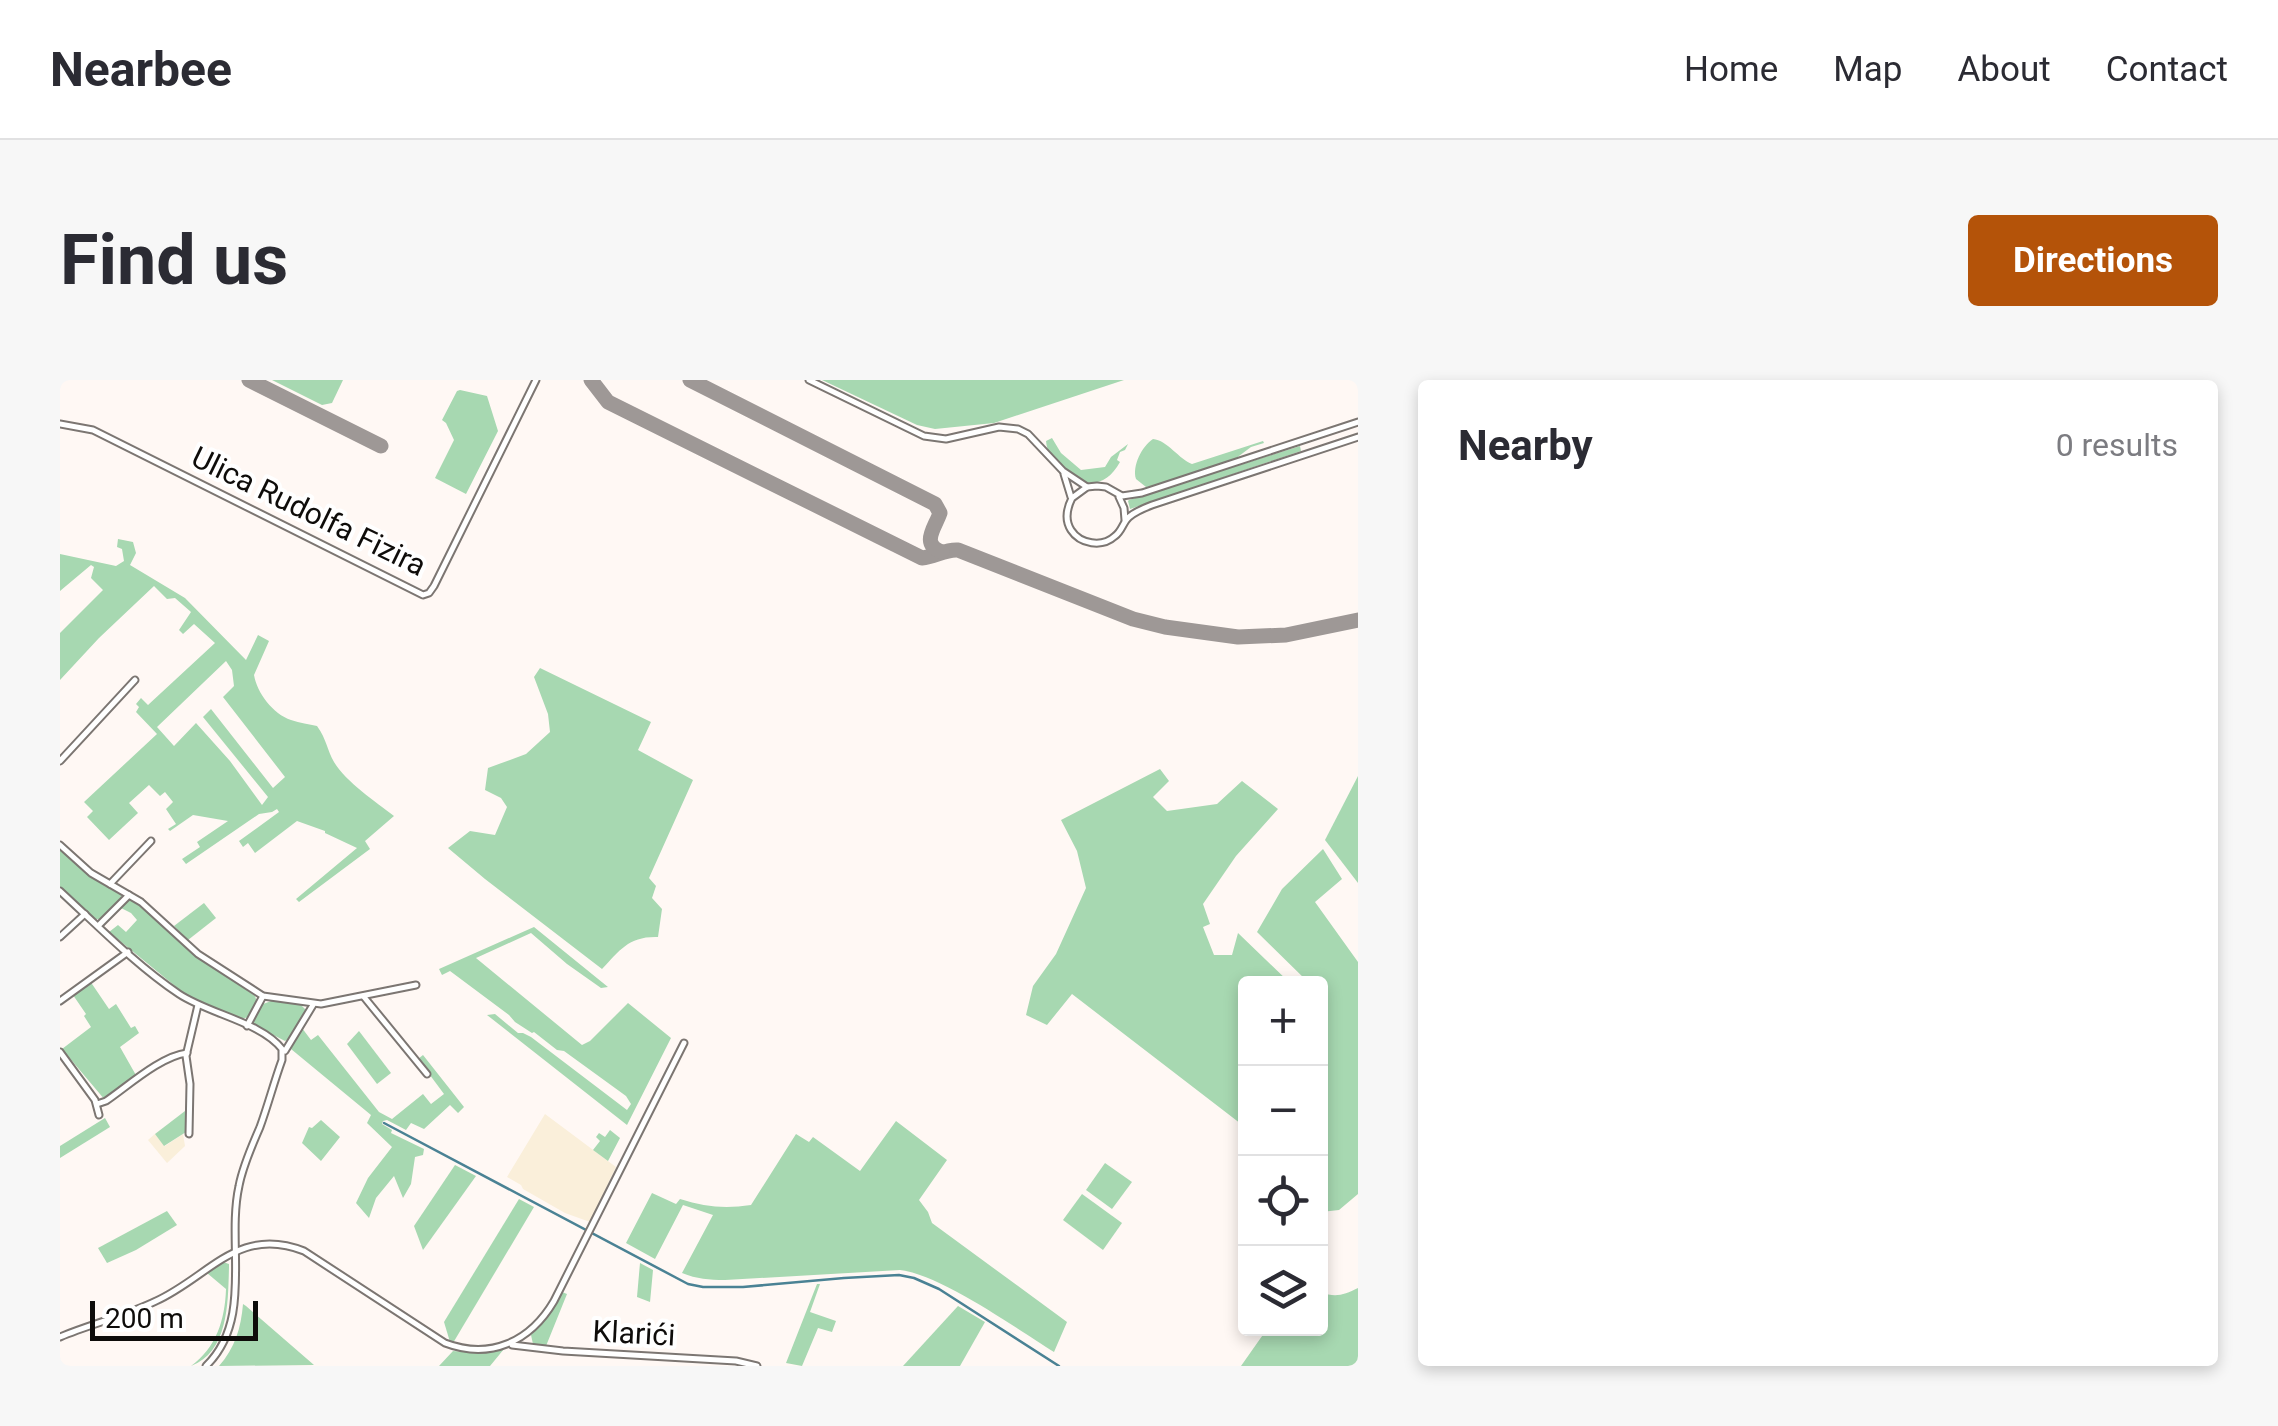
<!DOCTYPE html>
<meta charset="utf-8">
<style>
body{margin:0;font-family:Roboto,sans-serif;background:#f7f7f7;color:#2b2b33}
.controls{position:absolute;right:30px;bottom:30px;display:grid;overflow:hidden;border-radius:10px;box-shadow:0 5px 15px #0003}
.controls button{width:90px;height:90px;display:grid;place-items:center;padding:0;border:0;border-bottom:2px solid #e1e1e2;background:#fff;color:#2b2b33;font:50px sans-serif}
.scale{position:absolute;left:30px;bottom:25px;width:168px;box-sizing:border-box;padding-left:10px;border:5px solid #0e0c0a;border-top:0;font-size:28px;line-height:35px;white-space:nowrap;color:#0e0c0a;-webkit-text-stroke:8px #fff;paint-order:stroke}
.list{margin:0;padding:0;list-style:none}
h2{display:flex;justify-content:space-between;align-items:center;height:130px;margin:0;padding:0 40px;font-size:42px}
h2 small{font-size:32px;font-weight:400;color:#7c7c81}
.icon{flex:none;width:55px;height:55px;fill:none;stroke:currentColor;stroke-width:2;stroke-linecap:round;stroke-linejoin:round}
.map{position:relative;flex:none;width:1298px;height:986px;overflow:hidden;border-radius:10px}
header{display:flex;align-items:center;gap:60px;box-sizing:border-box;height:140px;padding:0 50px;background:#fff;border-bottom:2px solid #e1e1e2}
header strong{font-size:48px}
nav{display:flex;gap:55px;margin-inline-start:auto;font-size:35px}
.intro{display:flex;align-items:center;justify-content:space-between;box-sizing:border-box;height:240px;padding:0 60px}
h1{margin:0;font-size:70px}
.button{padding:25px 45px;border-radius:10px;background:#b45309;color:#fff;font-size:35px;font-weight:700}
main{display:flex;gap:60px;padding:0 60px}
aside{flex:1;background:#fff;border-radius:10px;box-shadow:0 5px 15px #0003}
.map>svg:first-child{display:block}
.commercial{fill:#faefda}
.green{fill:#a7d8b1;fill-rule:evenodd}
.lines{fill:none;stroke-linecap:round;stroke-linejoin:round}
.stream{stroke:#4a8294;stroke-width:2.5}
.taxiway{stroke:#9e9896;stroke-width:15}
.minor-casing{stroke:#7c7672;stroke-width:9}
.minor{stroke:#fff;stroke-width:5}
.labels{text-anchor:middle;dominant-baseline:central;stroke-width:8;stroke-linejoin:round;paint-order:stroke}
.street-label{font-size:30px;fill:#0e0c0a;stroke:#fff}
</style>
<header>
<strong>Nearbee</strong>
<nav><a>Home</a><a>Map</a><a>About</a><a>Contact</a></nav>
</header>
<div class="intro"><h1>Find us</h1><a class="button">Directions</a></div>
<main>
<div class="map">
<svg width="1298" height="986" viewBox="0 0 1298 986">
<rect width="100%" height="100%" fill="#fff8f4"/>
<!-- commercial -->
<g class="commercial">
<polygon points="485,734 556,787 530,842 505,833 463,809 461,805 447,797"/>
<polygon points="95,754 105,766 123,754 125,766 107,783 88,760"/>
</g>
<!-- green -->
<g class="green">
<polygon points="212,0 283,0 272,23 262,25"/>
<polygon points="762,0 1064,0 934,43 875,49 857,45"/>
<polygon points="400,10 427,16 438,51 406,114 375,98 394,60 386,43 382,40 397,11"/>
<path d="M992,58L1001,73L1021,90L1045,87L1051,77L1068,64L1065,70L1060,72L1057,80L1060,82C1043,113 1017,106 997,82C990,74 987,71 986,61Z"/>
<path d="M1093,59C1107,60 1120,80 1132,84L1203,61L1204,63L1191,67L1175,79L1094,106L1086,107L1076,99C1072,86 1082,66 1093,59Z"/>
<polygon points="1240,66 1241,71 1070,129 1068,121 1069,120"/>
<path d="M58,159L73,162L76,173L70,185L125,218L186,280L198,255L209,261L194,295C197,313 213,334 231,340C240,343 249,344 257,346C267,360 267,370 274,382C286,402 316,422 334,436L305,461L310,469L239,522L236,519L297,468L265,453V451L237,441L195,473L188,463L183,467L179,461L219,432L217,429L212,432L199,434L126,484L122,479L140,467L137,462L168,441L133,435L110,451L108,449L116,444L106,429L113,422L105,412L100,416L89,405L69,423L78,433L49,460L27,437L33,431L24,422L97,354L76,332L79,327L76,324L81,318L88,325L155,263L134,244L123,254L119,250L131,232L115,218L107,219L94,206L39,258L0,300V253L43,210L31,198L34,187L31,185L0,211V174L56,186L64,181L62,169L57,167ZM166,281L172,290L174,306L163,317L225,397L213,408L151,329L143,337L208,417L202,425L170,381L136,343L114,366L97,347Z"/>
<path d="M480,288L591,342L578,370L633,400L589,498L596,506L592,518L602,529L598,557C569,556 560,570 542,589L425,499L388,468L410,451L435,455L447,427L441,418L425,410L428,388L466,374L490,352L488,334L474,297Z"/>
<polygon points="1100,389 1109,401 1093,417 1107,431 1157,424 1182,401 1218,429 1176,476 1143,524 1150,544 1143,547 1154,575 1172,575 1178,553 1230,603 1186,604 1185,747 1012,614 987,645 966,635 973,606 996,574 1026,508 1017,471 1001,440"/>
<polygon points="1298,396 1298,503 1265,460"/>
<polygon points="0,468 31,495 61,513 61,519 41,539 35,539 0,507"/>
<polygon points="1263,469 1282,499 1255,522 1298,582 1298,814 1279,830 1261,832 1260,604 1249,603 1197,552 1222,509"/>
<path d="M69,520C91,526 116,560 136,575C155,590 176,602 195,616L197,622L189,637L180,639L126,615L49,552L58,545L66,552L77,540L71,533L59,527Z"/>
<polygon points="144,523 156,538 128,560 114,546"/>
<polygon points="474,547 548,607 541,608 507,584 471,553 416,578 522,665 530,661 568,623 611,658 567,745 427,635 435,634 458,653 463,653 471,657 567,730 571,724 566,716 504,671 497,670 474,652 472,653 455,642 449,635 390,591 382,595 379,589"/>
<polygon points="30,601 49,629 56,624 71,648 75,646 79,653 60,667 77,697 45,720 2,669 31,647 24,636 26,634 13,615"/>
<polygon points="214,620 239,623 246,630 230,658 225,661 196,646 192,639 203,624"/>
<polygon points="242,648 251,660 258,655 319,732 332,739 363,714 371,724 384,714 358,679 363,675 404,727 398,733 390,725 364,749 351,743 346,750 327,740 323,741 322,744 332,750 331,753 364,769 363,775 355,777 351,804 343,818 334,796 316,818 309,838 296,823 308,798 332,767 307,743 311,735 231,669"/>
<polygon points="299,651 331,693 317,704 287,664"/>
<polygon points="125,731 126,752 104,766 95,754"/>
<polygon points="45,738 50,747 0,778 0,766"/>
<polygon points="261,740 280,757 261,781 242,763 249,747 252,748"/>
<path d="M836,741L887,780L859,820L868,832L872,843L1007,942L994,972C955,948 882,895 840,890L665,900C649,900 637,899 622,893L653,835L623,825L595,879L566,863L592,813L616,824L620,819C645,827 665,829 691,825L736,754L749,762L753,757L800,791Z"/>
<polygon points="550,750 560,758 548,781 533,770 540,761 536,757 539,753 545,757"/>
<polygon points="1045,783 1072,802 1052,829 1026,810"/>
<polygon points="395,785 416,796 363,870 354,846"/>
<polygon points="1022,814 1062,843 1043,870 1003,840"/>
<polygon points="459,819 474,827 393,963 390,962 384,942"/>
<polygon points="107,831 117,845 76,870 47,883 38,868"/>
<path d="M163,882L169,884V887C168,921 169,972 131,986C156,968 165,940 166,909L147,893Z"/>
<polygon points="580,883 593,890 590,922 577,917"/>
<polygon points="757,904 760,904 750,932 776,941 772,952 758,948 742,986 726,983"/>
<path d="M1298,908V986H1181L1207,949L1260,948L1261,912C1275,918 1284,915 1298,908Z"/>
<polygon points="502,912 507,914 486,966 473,964 471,955 486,938"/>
<path d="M183,924L186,926L254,985L159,986C175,968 181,948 183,924Z"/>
<polygon points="898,926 925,942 900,986 843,986"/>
<polygon points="444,969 430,986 379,986 393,971 418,973"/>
</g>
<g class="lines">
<!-- stream -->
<polyline class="stream" points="324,743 628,904 643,907 683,907 784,898 839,895 854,898 879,909 999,986"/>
<!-- taxiway -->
<g class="taxiway">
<polyline points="189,0 321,66"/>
<path d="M531,0L548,22L862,178C875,177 885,169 898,170L1073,239L1105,247L1178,257L1226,255L1298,240"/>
<path d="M630,0L875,124L880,133C875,148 860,164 882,172"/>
</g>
<!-- minor casing -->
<g class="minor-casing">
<g id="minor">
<polyline points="749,0 864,56 886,59 939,47 958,49 968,54 1003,91 1027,107"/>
<path d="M1298,42L1082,113L1062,116L1046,107L1037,106L1027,107L1012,118C1007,128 1004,139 1011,150C1020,164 1042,168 1055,156C1062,151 1063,142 1069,137C1076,131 1084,128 1092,125L1298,57"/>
<polyline points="0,44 33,50 363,215 369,213 374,206 476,0"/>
<polyline points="1004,94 1011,117"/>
<polyline points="1059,117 1064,128 1065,140"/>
<polyline points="0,381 75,300"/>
<polyline points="0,465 31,493 81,522 138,574 203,616 261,624 356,605"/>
<polyline points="50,504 91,461"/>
<path d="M0,511C38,546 76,585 119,614C149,634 201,642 222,669V680C214,702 208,725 200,747C192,766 183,785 179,806C166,865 194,939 146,986"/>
<polyline points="38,546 69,515"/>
<polyline points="0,557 25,534"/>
<polyline points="304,617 367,694"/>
<polyline points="0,621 68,572"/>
<polyline points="187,646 203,616"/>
<polyline points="225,671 253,625"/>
<polyline points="0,672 35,720 39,735"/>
<path d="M37,724L46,721C68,706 101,676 127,673"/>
<polyline points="129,754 130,704 126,676 138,625"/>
<path d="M0,957C31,944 65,936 96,921C149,897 178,845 244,871L385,963C430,980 470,962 494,921L624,663"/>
<polyline points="452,965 503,971 676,981 697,986"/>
</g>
</g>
<!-- minor -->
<use href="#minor" class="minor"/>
</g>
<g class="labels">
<!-- street labels -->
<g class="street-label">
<text transform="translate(249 131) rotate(26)">Ulica Rudolfa Fizira</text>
<text transform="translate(574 953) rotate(3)">Klarići</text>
</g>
</g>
</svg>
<div class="controls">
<button>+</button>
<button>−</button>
<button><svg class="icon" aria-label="locate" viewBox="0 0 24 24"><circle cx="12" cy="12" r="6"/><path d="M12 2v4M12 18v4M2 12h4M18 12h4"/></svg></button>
<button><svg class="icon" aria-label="layers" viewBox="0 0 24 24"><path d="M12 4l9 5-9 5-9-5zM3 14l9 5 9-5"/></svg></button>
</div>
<div class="scale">200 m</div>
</div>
<aside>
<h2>Nearby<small>0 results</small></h2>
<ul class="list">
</ul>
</aside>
</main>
